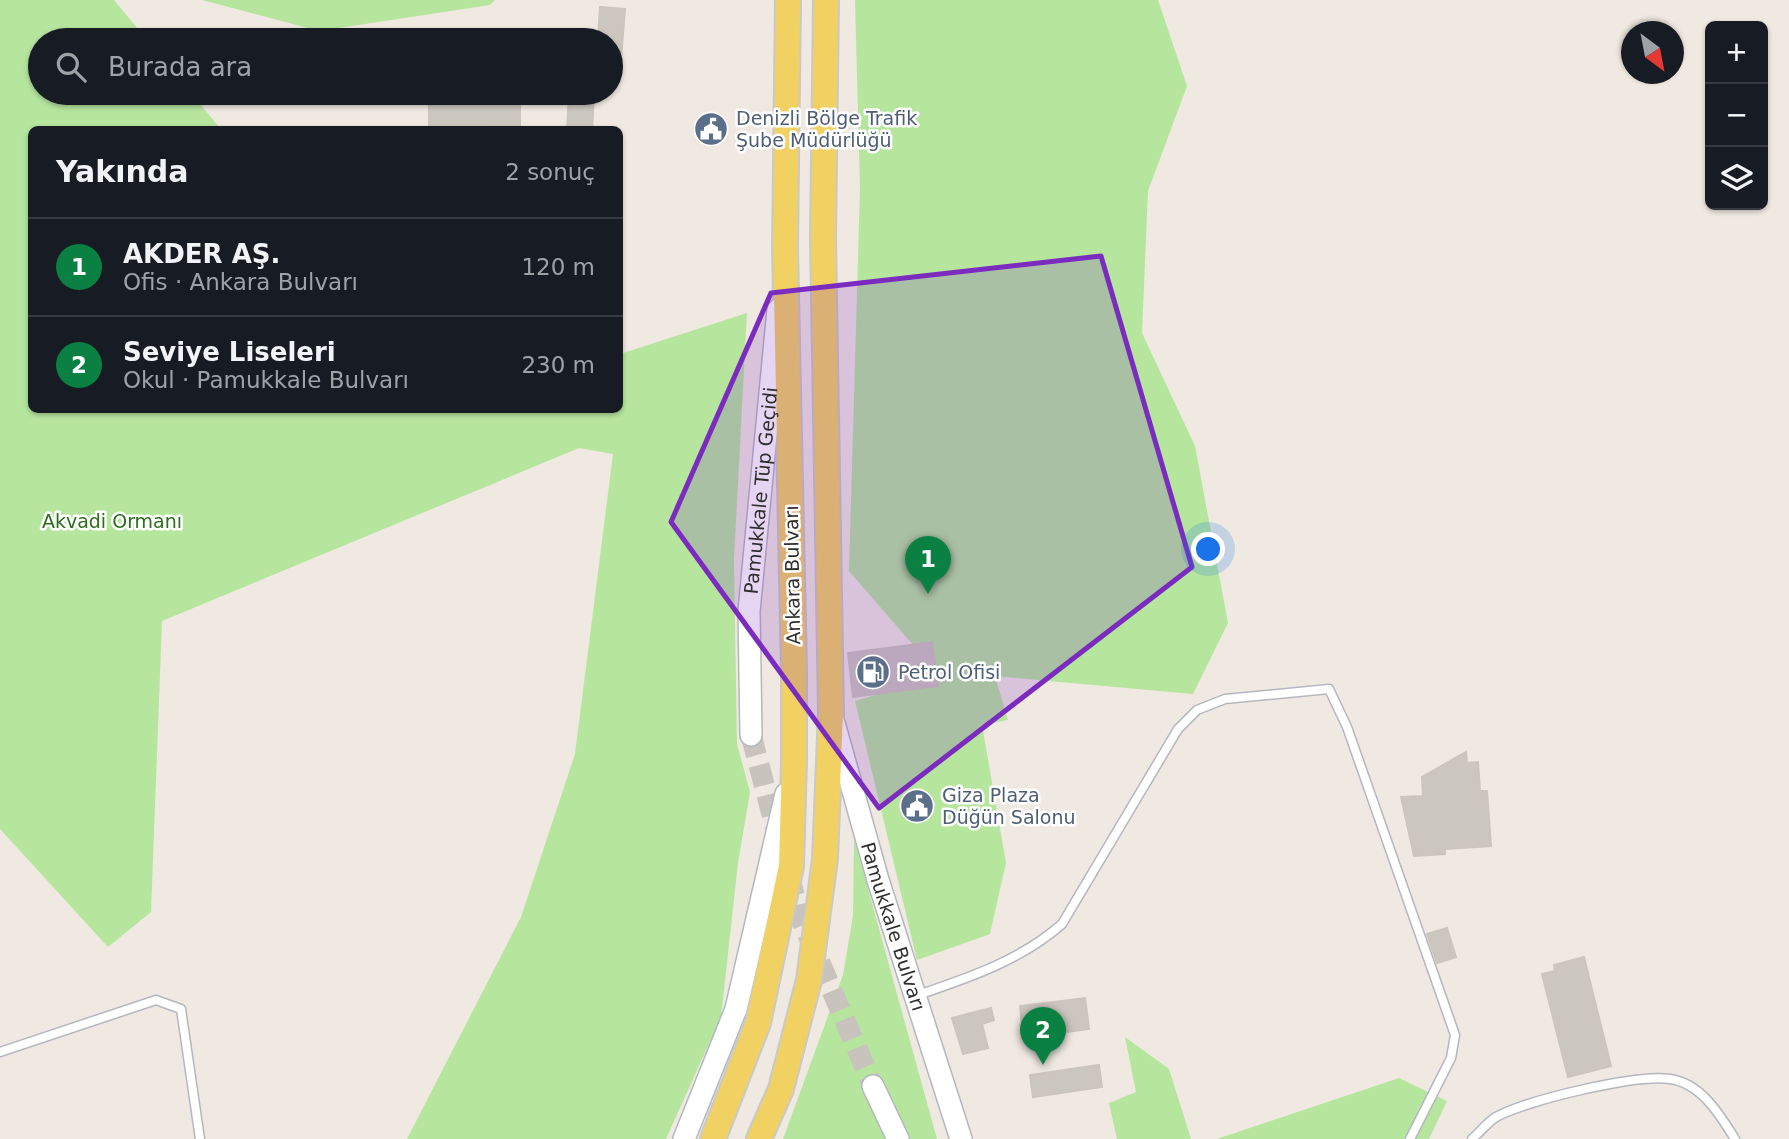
<!DOCTYPE html>
<html lang="tr">
<meta charset="utf-8">
<style>
body{margin:0;font-family:"DejaVu Sans",sans-serif;background:#20242c;color:#f1f3f6}
.controls{position:absolute;right:21px;top:21px;display:grid;overflow:hidden;border-radius:10px;box-shadow:0 2px 5px #0004}
.controls button{width:63px;height:63px;display:grid;place-items:center;padding:0;border:0;border-bottom:2px solid #363941;background:#171b24;color:#f1f3f6;font:35px sans-serif}
.compass{position:absolute;left:1621px;top:21px;width:63px;height:63px;border-radius:50%;background:#171b24;box-shadow:0 2px 5px #0004;rotate:148deg}
.you{position:absolute;left:1209px;top:550px;width:24px;height:24px;margin:-18px;border:5px solid #fff;border-radius:50%;background:#1a73e8;box-shadow:0 0 0 10px #1a73e833}
.badge{display:grid;place-items:center;width:46px;height:46px;border-radius:50%;background:#0b8043;color:#fff;font-size:23px;font-weight:700}
.pin{position:absolute;translate:-50% -58px;filter:drop-shadow(0 2px 4px #0008)}
.pin::after{content:'';position:absolute;top:37px;width:24px;height:21px;background:inherit;clip-path:polygon(0 0,100% 0,50% 100%)}
.list{margin:0;padding:0;list-style:none}
h2{display:flex;justify-content:space-between;align-items:center;height:91px;margin:0;padding:0 28px;font-size:30px}
h2 small{font-size:23px;font-weight:400;color:#9ea1a6}
.list li{display:grid;grid-template-columns:46px 1fr auto;gap:21px;align-items:center;box-sizing:border-box;height:98px;padding:0 28px;border-top:2px solid #363941}
.list b{display:block;font-size:26px;white-space:nowrap}
.list p{margin:0;font-size:23px;white-space:nowrap;color:#9ea1a6}
.list em{font-size:23px;font-style:normal;color:#9ea1a6}
.icon{flex:none;width:38px;height:38px;fill:none;stroke:currentColor;stroke-width:2;stroke-linecap:round;stroke-linejoin:round}
.map{position:relative;flex:none;width:1789px;height:1139px;overflow:hidden}
.search{position:absolute;background:#171b24;box-shadow:0 2px 5px #0004;left:28px;top:28px;width:595px;height:77px;display:flex;align-items:center;gap:18px;box-sizing:border-box;padding:0 24px;border-radius:38px;color:#9ea1a6;font-size:26px}
.panel{position:absolute;background:#171b24;box-shadow:0 2px 5px #0004;left:28px;top:126px;width:595px;height:287px;border-radius:10px}
.map>svg:first-child{display:block}
.green{fill:#b6e59e}
.building{fill:#cbc7bf;stroke:#cbc5ba;stroke-width:2}
.lines{fill:none;stroke-linecap:round;stroke-linejoin:round}
.secondary-tunnel{stroke:#c8c4bd;stroke-width:21;stroke-dasharray:21 10;stroke-linecap:butt}
.service-casing{stroke:#b4b7c1;stroke-width:11}
.secondary-casing{stroke:#b4b7c1;stroke-width:24}
.primary-casing{stroke:#c9c9c9;stroke-width:28}
.service{stroke:#fff;stroke-width:8}
.secondary{stroke:#fff;stroke-width:21}
.primary{stroke:#f2d163;stroke-width:24}
.marked{fill:#7b2cbf;fill-opacity:0.2;stroke:#7b2cbf;stroke-width:5;stroke-linejoin:round}
.labels{text-anchor:middle;dominant-baseline:central;stroke-width:5;stroke-linejoin:round;paint-order:stroke}
.service-label{font-size:19px;fill:#4e5e75;stroke:#fff;text-anchor:start}
.street-label{font-size:19px;fill:#2e2e2e;stroke:#fff}
.park-label{font-size:19px;fill:#2c6e1b;stroke:#fff}
</style>
<div class="map">
<svg width="1789" height="1139" viewBox="0 0 1789 1139">
<rect width="100%" height="100%" fill="#efe9e1"/>
<!-- green -->
<g class="green">
<polygon points="0,0 114,0 147,40 40,40 40,93 191,93 219,127 219,130 32,130 32,410 620,410 620,354 747,313 734,559 737,744 750,792 738,863 721,1017 666,1139 407,1139 521,917 575,754 613,454 579,448 162,621 151,912 108,947 0,829"/>
<polygon points="202,0 495,0 490,5 319,31"/>
<polygon points="855,0 1158,0 1187,86 1148,191 1142,333 1195,446 1228,623 1193,694 995,676 1008,720 982,725 1006,863 990,934 917,960 855,701 940,676 849,571 860,188"/>
<polygon points="854,838 937,1139 783,1139 843,975 853,916"/>
<polygon points="1125,1037 1169,1069 1191,1139 1117,1139 1109,1103 1136,1092"/>
<polygon points="1399,1078 1447,1101 1429,1139 1217,1139"/>
</g>
<!-- building -->
<g class="building">
<polygon points="600,7 625,9 620,72 611,72 611,40 598,40"/>
<polygon points="569,93 594,93 592,130 567,130"/>
<polygon points="429,100 520,101 520,126 429,125"/>
<polygon points="932,642 938,686 853,697 848,653"/>
<polygon points="1466,752 1467,763 1478,762 1480,791 1487,791 1491,846 1445,849 1445,854 1414,856 1401,797 1423,796 1422,777"/>
<polygon points="1447,928 1456,957 1437,963 1427,934"/>
<polygon points="1584,957 1611,1066 1568,1077 1542,974 1555,971 1554,965"/>
<polygon points="1085,998 1089,1029 1023,1038 1020,1006"/>
<polygon points="991,1008 994,1020 982,1024 988,1048 963,1054 952,1018"/>
<polygon points="1099,1065 1102,1087 1033,1097 1030,1075"/>
</g>
<g class="lines">
<!-- secondary-tunnel -->
<g class="secondary-tunnel">
<polyline points="751,735 778,837"/>
<polyline points="789,875 799,914 873,1086"/>
</g>
<!-- service casing -->
<g class="service-casing">
<g id="service">
<path d="M915,996C968,978 1020,961 1062,924L1178,729L1197,710L1225,699L1329,689L1347,727L1455,1035L1451,1058L1410,1139"/>
<polyline points="0,1052 156,1000 181,1009 200,1139"/>
<path d="M1472,1139C1480,1132 1488,1122 1496,1117C1527,1100 1636,1074 1670,1079C1701,1083 1720,1115 1735,1139"/>
</g>
</g>
<!-- secondary casing -->
<g class="secondary-casing">
<g id="secondary">
<path id="s1" d="M834,723L878,880L961,1139"/>
<path id="s2" d="M751,735L749,611L778,310"/>
<polyline points="873,1086 898,1139"/>
<polyline points="684,1139 736,1009 786,794"/>
</g>
</g>
<!-- primary casing -->
<g class="primary-casing">
<g id="primary">
<polyline points="713,1139 758,1023 791,866 794,761 794,670 785,248 788,0"/>
<polyline points="759,1139 781,1089 809,980 825,859 831,712 823,238 826,0"/>
</g>
</g>
<!-- service -->
<use href="#service" class="service"/>
<!-- secondary -->
<use href="#secondary" class="secondary"/>
<!-- primary -->
<use href="#primary" class="primary"/>
</g>
<!-- marked area -->
<path class="marked" d="M1101,256L1192,567L879,808L671,522L771,293Z"/>
<!-- icons -->
<defs>
<g id="civic-disc" transform="scale(1.75)"><circle r="9.5" fill="#5c6f8a" stroke="#fff"/><path d="M-.6-6.5H3V-4.5H.6V-3L4-1V1h2V6H-6V1h2V-1L-.6-3ZM-1.2 2.5V6h2.4V2.5Z" fill="#fff"/></g>
<g id="fuel-disc" transform="scale(1.75)"><circle r="9.5" fill="#5c6f8a" stroke="#fff"/><path d="M-5.5-6h7V0h2V4h1.3V-2.5L3-4.5l.8-.8L6-3V5H2.5V1h-1V6h-7ZM-4.2-4.7v3.2H.2V-4.7Z" fill="#fff"/></g>
</defs>
<g fill-rule="evenodd">
<use href="#civic-disc" x="711" y="129"/>
<use href="#fuel-disc" x="873" y="672"/>
<use href="#civic-disc" x="917" y="806"/>
</g>
<g class="labels">
<!-- service labels -->
<g class="service-label">
<text x="736" y="118">Denizli Bölge Trafik<tspan x="736" dy="22">Şube Müdürlüğü</tspan></text>
<text x="898" y="672">Petrol Ofisi</text>
<text x="942" y="795">Giza Plaza<tspan x="942" dy="22">Düğün Salonu</tspan></text>
</g>
<!-- street labels -->
<g class="street-label">
<text stroke="none"><textPath href="#s2" startOffset="245">Pamukkale Tüp Geçidi</textPath></text>
<text transform="translate(792 575) rotate(-91)">Ankara Bulvarı</text>
<text stroke="none"><textPath href="#s1" startOffset="212">Pamukkale Bulvarı</textPath></text>
</g>
<!-- park labels -->
<g class="park-label">
<text x="112" y="521">Akvadi Ormanı</text>
</g>
</g>
</svg>
<div class="controls">
<button>+</button>
<button>−</button>
<button><svg class="icon" aria-label="layers" viewBox="0 0 24 24"><path d="M12 4l9 5-9 5-9-5zM3 14l9 5 9-5"/></svg></button>
</div>
<svg class="compass" viewBox="-18 -18 36 36"><path d="M0-13l5 13h-10z" fill="#e53935"/><path d="M0 13l5-13h-10z" fill="#9ea1a6"/></svg>
<div class="you"></div>
<div class="pin badge" style="left:928px;top:594px">1</div>
<div class="pin badge" style="left:1043px;top:1065px">2</div>
<div class="search"><svg class="icon" aria-label="search" viewBox="0 0 24 24"><circle cx="10" cy="10" r="6"/><path d="M15 15l6 6"/></svg>Burada ara</div>
<section class="panel">
<h2>Yakında<small>2 sonuç</small></h2>
<ul class="list">
<li><span class="badge">1</span><div><b>AKDER AŞ.</b><p>Ofis · Ankara Bulvarı</p></div><em>120 m</em></li>
<li><span class="badge">2</span><div><b>Seviye Liseleri</b><p>Okul · Pamukkale Bulvarı</p></div><em>230 m</em></li>
</ul>
</section>
</div>
